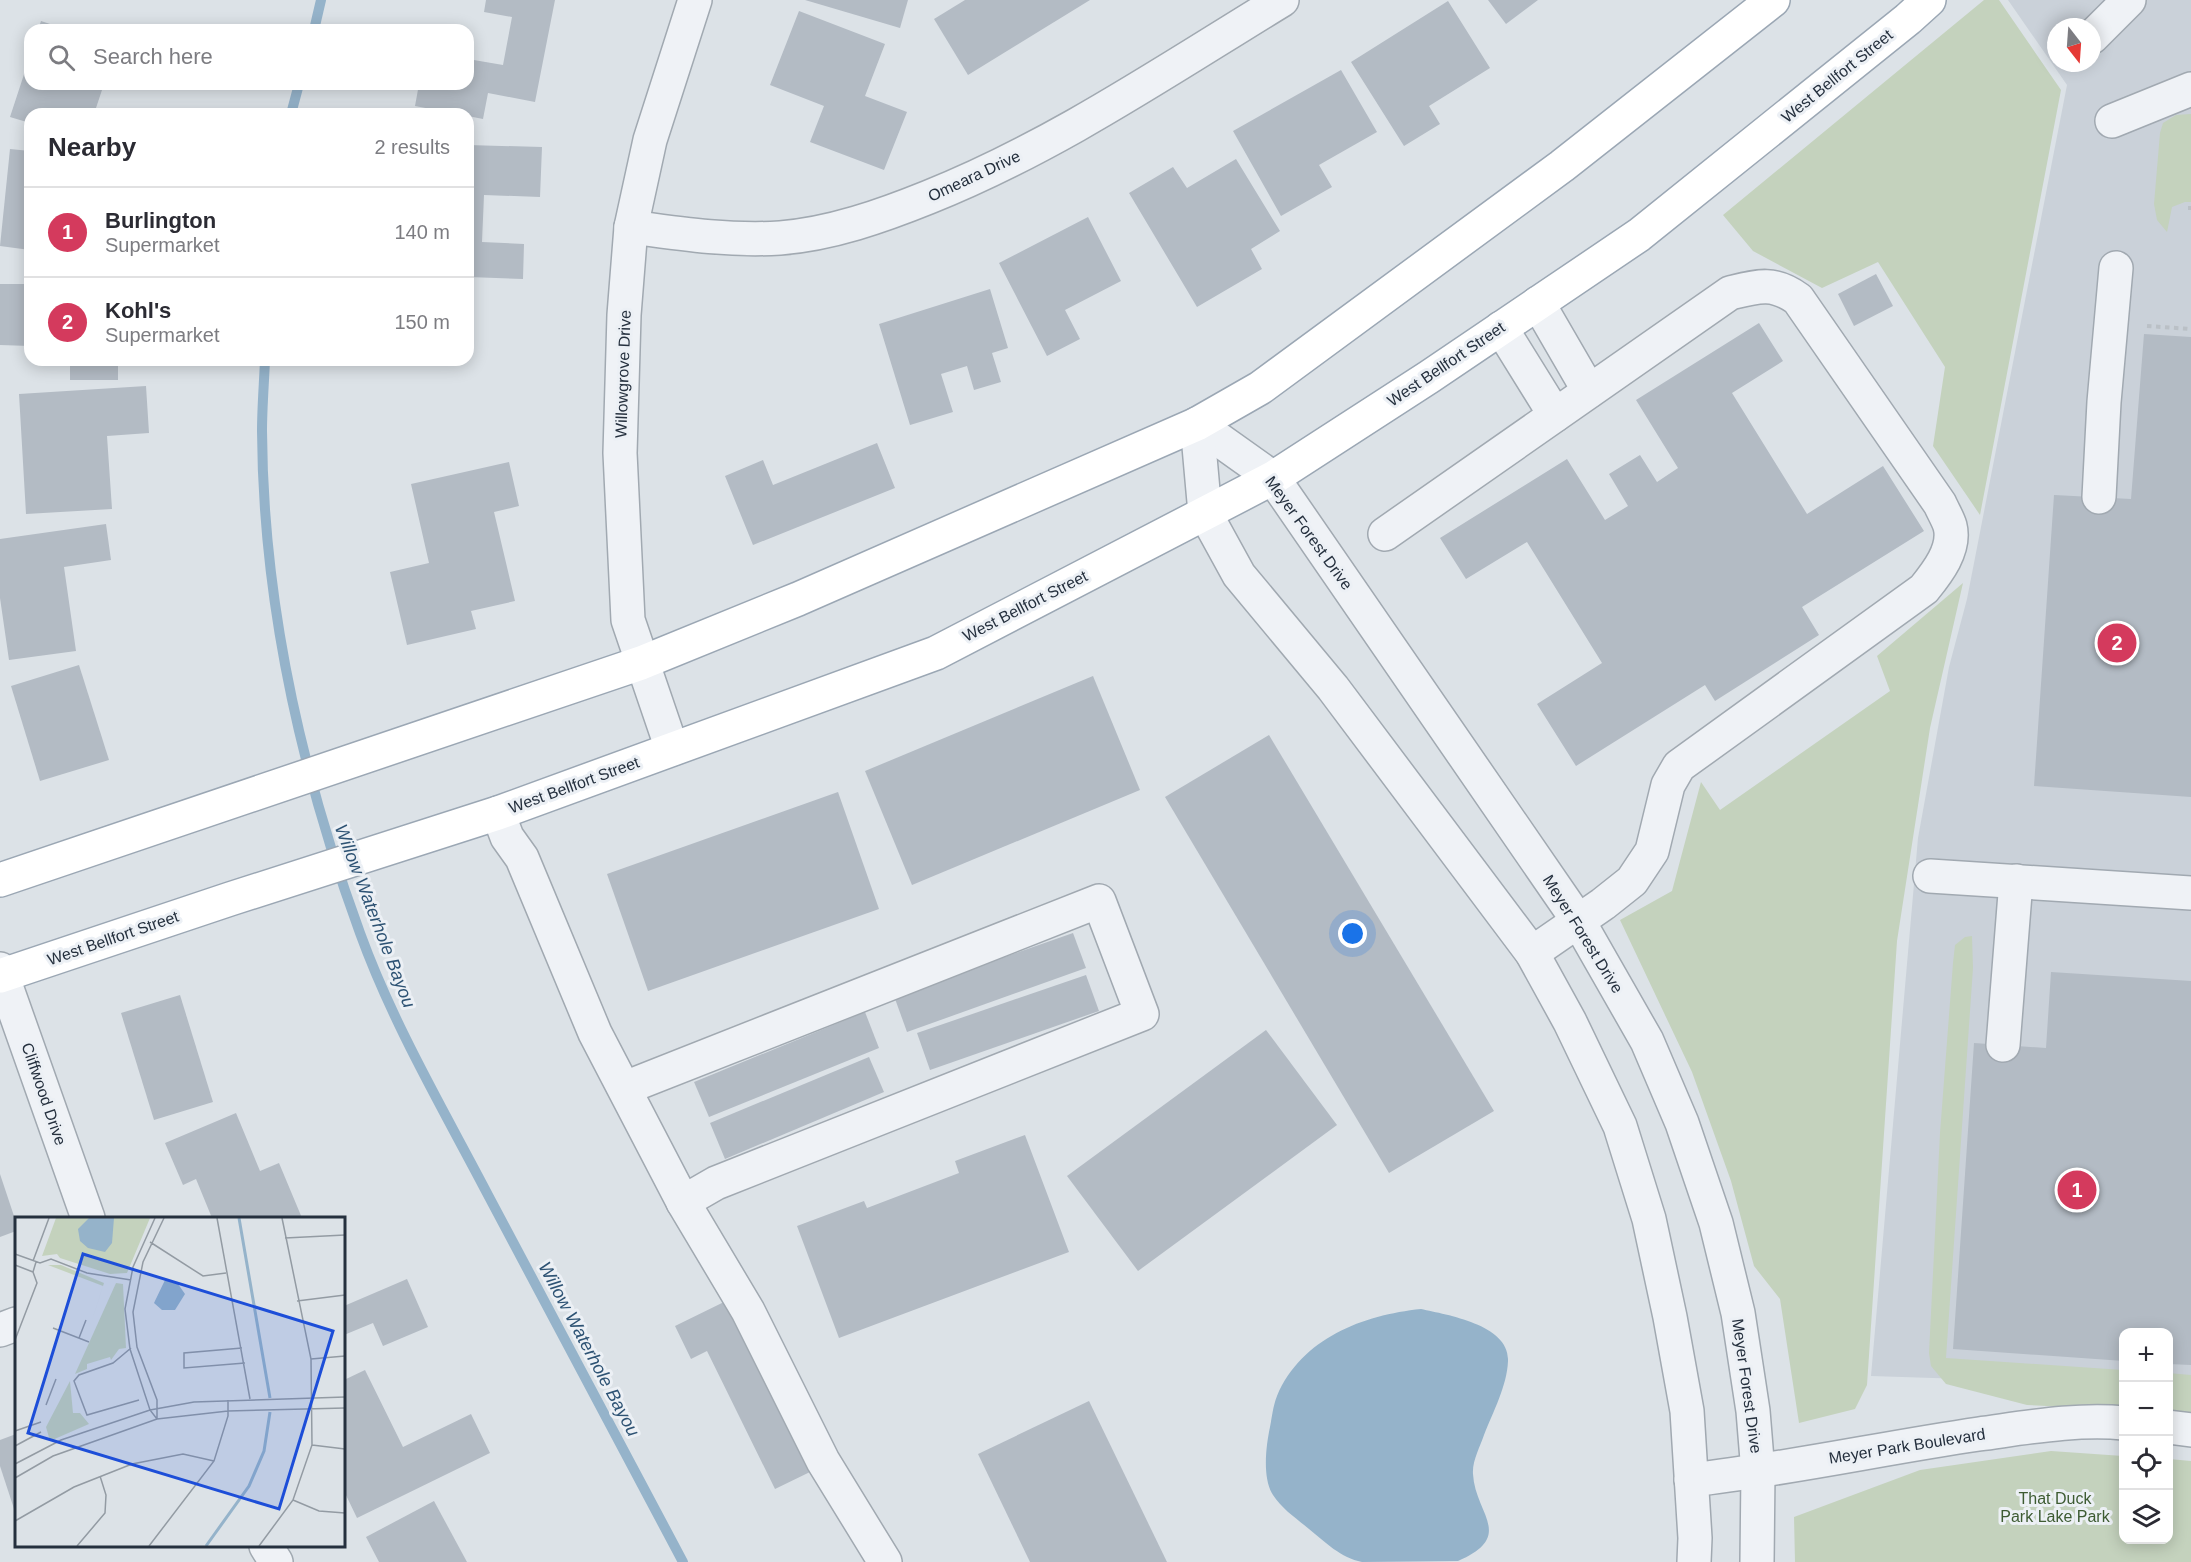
<!DOCTYPE html>
<meta charset="utf-8">
<style>
body{margin:0;font-family:Helvetica,sans-serif;background:#f2f2f3;color:#2b2b33}
.controls{position:absolute;right:18px;bottom:18px;display:grid;overflow:hidden;border-radius:12px;box-shadow:0 3px 15px #0003}
.controls button{width:54px;height:54px;display:grid;place-items:center;padding:0;border:0;border-bottom:2px solid #e1e1e2;background:#fff;color:#2b2b33;font:30px sans-serif}
.compass{position:absolute;left:2047px;top:18px;width:54px;height:54px;border-radius:50%;background:#fff;box-shadow:0 3px 15px #0003;rotate:163deg}
.you{position:absolute;left:1353px;top:934px;width:21px;height:21px;margin:-15px;border:4px solid #fff;border-radius:50%;background:#1a73e8;box-shadow:0 0 0 9px #1a73e833}
.badge{display:grid;place-items:center;width:39px;height:39px;border-radius:50%;background:#d43a5d;color:#fff;font-size:20px;font-weight:700}
.pin{position:absolute;translate:-50% -50%;border:3px solid #fff;box-shadow:0 2px 6px #0006}
.list{margin:0;padding:0;list-style:none}
h2{display:flex;justify-content:space-between;align-items:center;height:78px;margin:0;padding:0 24px;font-size:26px}
h2 small{font-size:20px;font-weight:400;color:#7c7c81}
.list li{display:grid;grid-template-columns:39px 1fr auto;gap:18px;align-items:center;box-sizing:border-box;height:90px;padding:0 24px;border-top:2px solid #e1e1e2}
.list b{display:block;font-size:22px;white-space:nowrap}
.list p{margin:0;font-size:20px;white-space:nowrap;color:#7c7c81}
.list em{font-size:20px;font-style:normal;color:#7c7c81}
.icon{flex:none;width:33px;height:33px;fill:none;stroke:currentColor;stroke-width:2;stroke-linecap:round;stroke-linejoin:round}
.map{position:relative;flex:none;width:2191px;height:1562px;overflow:hidden}
.search{position:absolute;background:#fff;box-shadow:0 3px 15px #0003;left:24px;top:24px;width:450px;height:66px;display:flex;align-items:center;gap:15px;box-sizing:border-box;padding:0 21px;border-radius:18px;color:#7c7c81;font-size:22px}
.panel{position:absolute;background:#fff;box-shadow:0 3px 15px #0003;left:24px;top:108px;width:450px;height:258px;border-radius:18px}
.map>svg:first-child{display:block}
.built{fill:#cad1d9;fill-rule:evenodd}
.green{fill:#c4d2bd}
.water{fill:#95b3ca}
.lines{fill:none;stroke-linecap:round;stroke-linejoin:round}
.stream{stroke:#95b3ca;stroke-width:10}
.building{fill:#b3bbc4}
.minor-casing{stroke:#a1a9b1;stroke-width:36}
.major-casing{stroke:#9ba7b4;stroke-width:36}
.path{stroke:#bac0c6;stroke-width:4;stroke-dasharray:4.5 4.5;stroke-linecap:butt}
.minor{stroke:#eff2f6;stroke-width:33}
.major{stroke:#fff;stroke-width:33}
.labels{text-anchor:middle;dominant-baseline:central;stroke-width:6;stroke-linejoin:round;paint-order:stroke}
.street-label{font-size:16px;fill:#25303e;stroke:#ecf0f5}
.park-label{font-size:16px;fill:#3d5b32;stroke:#ecf0f5}
.water-label{font-size:18px;font-style:italic;fill:#2e5374;stroke:#ecf0f5}
.inset-river{fill:none;stroke:#95b3ca;stroke-width:3}
.inset-road{fill:none;stroke:#939ba3;stroke-width:1.5}
.view{fill:#1d4ed8;fill-opacity:0.15;stroke:#1d4ed8;stroke-width:3}
.inset-edge{fill:none;stroke:#25303e;stroke-width:3}
</style>
<div class="map">
<svg width="2191" height="1562" viewBox="0 0 2191 1562">
<rect width="100%" height="100%" fill="#dce2e7"/>
<!-- built -->
<path class="built" d="M2008,0H2191V1387L2169,1386L2168,1332H2124L2123,1384L1871,1376L1918,838L1949,667L1967,599L2067,85ZM2056,27H2092V63H2056Z"/>
<!-- green -->
<g class="green">
<polygon points="1984,0 1999,0 2061,90 1980,515 1933,446 1945,367 1878,262 1822,288 1753,251 1723,215"/>
<polygon points="2191,114 2191,202 2185,202 2172,207 2167,232 2157,220 2154,204 2160,133 2163,123 2176,115"/>
<polygon points="1963,583 1930,728 1897,941 1867,1385 1855,1409 1799,1423 1780,1299 1754,1266 1731,1181 1692,1072 1620,920 1672,891 1701,782 1720,810 1890,691 1877,656"/>
<polygon points="1972,936 1973,968 1946,1358 2123,1370 2123,1410 2027,1405 1946,1384 1931,1366 1929,1353 1940,1133 1953,963 1955,945 1965,937"/>
<polygon points="2168,1373 2191,1375 2191,1414 2169,1413"/>
<polygon points="2051,1451 2123,1456 2124,1540 2168,1540 2169,1459 2191,1461 2191,1562 1795,1562 1794,1517 1920,1470"/>
</g>
<!-- water -->
<path class="water" d="M1421,1309C1448,1315 1510,1325 1508,1361C1507,1386 1493,1412 1484,1435C1480,1447 1472,1461 1473,1474C1475,1514 1516,1536 1458,1561L1362,1562C1341,1558 1325,1542 1309,1529C1296,1518 1282,1509 1273,1495C1262,1478 1266,1446 1270,1427C1272,1417 1273,1406 1277,1396C1302,1338 1363,1315 1421,1309Z"/>
<g class="lines">
<!-- stream -->
<g class="stream">
<polyline points="314,30 321,0"/>
<polyline points="291,114 299,84"/>
<path d="M265,360C264,384 262,408 262,431C263,603 301,772 360,933C393,1024 443,1109 488,1195C553,1317 618,1440 683,1562"/>
</g>
</g>
<!-- building -->
<g class="building">
<polygon points="486,0 555,0 535,102 488,93 483,119 468,116 468,114 457,114 415,106 419,84 468,84 468,59 503,65 512,17 484,12"/>
<polygon points="805,0 908,0 900,28"/>
<polygon points="965,0 1090,0 968,75 934,19"/>
<polygon points="1488,0 1538,0 1506,24"/>
<polygon points="1448,1 1490,68 1429,106 1440,124 1404,146 1351,62"/>
<polygon points="799,11 885,44 865,96 907,112 884,170 810,142 824,106 770,85"/>
<polygon points="41,21 68,30 38,30"/>
<polygon points="30,56 30,84 104,84 94,114 30,114 30,123 10,117"/>
<polygon points="1341,70 1377,132 1319,165 1332,187 1281,216 1233,131"/>
<polygon points="468,145 542,147 540,197 484,195 482,242 524,244 523,279 468,277"/>
<polygon points="10,149 30,151 30,250 0,246"/>
<polygon points="1236,159 1280,231 1251,249 1262,269 1197,307 1129,193 1173,167 1187,188"/>
<polygon points="1088,217 1121,281 1065,310 1080,339 1047,356 999,263"/>
<polygon points="1876,274 1893,306 1854,326 1838,294"/>
<polygon points="0,284 30,284 30,346 0,345"/>
<polygon points="990,289 1008,348 992,353 1001,382 974,390 967,366 941,374 953,412 910,425 879,324"/>
<polygon points="1759,323 1783,361 1732,393 1807,514 1883,466 1924,531 1802,607 1819,635 1715,701 1705,685 1576,766 1537,704 1602,663 1527,542 1466,579 1440,538 1567,459 1605,520 1628,506 1609,474 1640,455 1657,482 1678,468 1636,400"/>
<polygon points="2144,334 2191,337 2191,797 2034,786 2054,495 2131,499"/>
<rect x="70" y="360" width="48" height="20"/>
<polygon points="146,386 149,433 107,436 112,509 26,514 19,394"/>
<polygon points="877,443 895,488 753,545 725,476 763,460 773,485"/>
<polygon points="509,462 519,506 494,512 515,601 471,611 476,629 407,645 390,572 429,563 411,484"/>
<polygon points="106,524 111,560 64,567 76,651 9,660 0,598 0,539"/>
<polygon points="79,665 109,760 40,781 11,686"/>
<polygon points="1093,676 1140,790 912,885 865,771"/>
<polygon points="1269,735 1494,1111 1389,1173 1165,797"/>
<polygon points="838,792 879,909 648,991 607,874"/>
<polygon points="1073,933 1086,968 907,1032 894,996"/>
<polygon points="2051,972 2191,981 2191,1365 2168,1364 2168,1332 2124,1332 2124,1361 1953,1349 1974,1043 2046,1048"/>
<polygon points="1086,975 1099,1011 930,1070 917,1033"/>
<polygon points="180,995 213,1102 154,1120 121,1013"/>
<polygon points="865,1012 879,1048 709,1117 694,1082"/>
<polygon points="1266,1030 1337,1125 1138,1271 1067,1176"/>
<polygon points="869,1057 884,1092 725,1159 710,1123"/>
<polygon points="236,1113 260,1171 279,1163 302,1218 212,1218 196,1179 183,1185 165,1143"/>
<polygon points="1025,1135 1069,1252 839,1338 797,1226 864,1201 867,1208 959,1173 955,1161"/>
<polygon points="0,1174 16,1222 16,1231 0,1237"/>
<polygon points="407,1279 428,1327 383,1346 373,1323 344,1335 344,1306"/>
<polygon points="726,1301 810,1472 775,1489 707,1351 691,1359 675,1326"/>
<polygon points="365,1370 403,1447 471,1414 490,1453 357,1518 344,1491 344,1380"/>
<polygon points="1089,1401 1167,1562 1030,1562 978,1454"/>
<polygon points="16,1434 16,1515 0,1466 0,1440"/>
<polygon points="434,1501 467,1562 379,1562 366,1537"/>
</g>
<g class="lines">
<!-- minor casing -->
<g class="minor-casing">
<g id="minor">
<polyline points="2092,37 2129,0"/>
<polyline points="2112,121 2191,89"/>
<path d="M631,227C682,234 728,241 780,238C831,234 882,216 929,197C1054,147 1167,70 1282,0"/>
<polyline points="1538,303 1589,391"/>
<polyline points="1501,328 1555,415"/>
<polyline points="1197,424 1273,478 1579,922 1647,1041 1682,1123 1716,1223 1738,1313 1753,1411 1758,1472 1757,1562"/>
<polyline points="1197,424 1205,513 1239,575 1333,688 1532,953 1570,1022 1620,1126 1649,1219 1670,1317 1687,1411 1695,1538 1694,1562"/>
<polyline points="2099,497 2104,402 2116,268"/>
<path d="M1385,534L1730,293C1758,286 1773,281 1798,299L1940,504C1943,511 1948,519 1950,526C1956,549 1937,573 1924,589L1679,766L1668,785L1652,851L1632,881L1603,904L1532,953"/>
<polyline points="672,749 628,620 620,453 624,315 631,227 650,140 695,0"/>
<polyline points="498,813 507,837 522,858 595,1033 683,1202 748,1311 823,1461 885,1562"/>
<polyline points="1930,876 2191,893"/>
<polyline points="0,969 88,1218"/>
<polyline points="2003,1045 2016,881"/>
<polyline points="625,1088 1099,901 1142,1014 716,1183 683,1202"/>
<polyline points="0,1330 16,1324"/>
<polyline points="2168,1427 2191,1430"/>
<path d="M1691,1480C1788,1469 1883,1448 1979,1434C2024,1428 2078,1418 2124,1423"/>
<polyline points="266,1546 276,1562"/>
</g>
</g>
<!-- major casing -->
<g class="major-casing">
<g id="major">
<polyline points="0,880 641,663 798,599 1197,424 1260,388 1562,166 1773,0"/>
<polyline points="0,976 230,899 498,813 936,653 1273,478 1429,377 1639,235 1908,19 1929,0"/>
</g>
</g>
<!-- path -->
<g class="path">
<polyline points="2188,208 2191,208"/>
<polyline points="2147,326 2191,329"/>
</g>
<!-- minor -->
<use href="#minor" class="minor"/>
<!-- major -->
<use href="#major" class="major"/>
</g>
<g class="labels">
<!-- street labels -->
<g class="street-label">
<text transform="translate(1837 76) rotate(-39)">West Bellfort Street</text>
<text transform="translate(974 176) rotate(-25)">Omeara Drive</text>
<text transform="translate(1446 364) rotate(-34)">West Bellfort Street</text>
<text transform="translate(623 374) rotate(-88)">Willowgrove Drive</text>
<text transform="translate(1309 533) rotate(54)">Meyer Forest Drive</text>
<text transform="translate(1025 606) rotate(-27)">West Bellfort Street</text>
<text transform="translate(574 785) rotate(-20)">West Bellfort Street</text>
<text transform="translate(1583 934) rotate(58)">Meyer Forest Drive</text>
<text transform="translate(113 938) rotate(-19)">West Bellfort Street</text>
<text transform="translate(44 1094) rotate(71)">Cliffwood Drive</text>
<text transform="translate(1747 1386) rotate(82)">Meyer Forest Drive</text>
<text transform="translate(1907 1446) rotate(-9)">Meyer Park Boulevard</text>
</g>
<!-- park labels -->
<g class="park-label">
<text x="2055" y="1498">That Duck<tspan x="2055" dy="18">Park Lake Park</tspan></text>
</g>
<!-- water labels -->
<g class="water-label">
<text transform="translate(375 916) rotate(69)">Willow Waterhole Bayou</text>
<text transform="translate(589 1349) rotate(62)">Willow Waterhole Bayou</text>
</g>
</g>
<!-- overview -->
<g transform="translate(15 1217)">
<rect width="330" height="330" fill="#dce2e7"/>
<path d="M41,1H135L112,56L95,57L45,41L42,37L27,39ZM33,48H46L89,66L73,116L88,69ZM101,66L108,67L111,131L104,132L96,143L95,140L72,147V152L60,157ZM55,164L58,196H65L74,207L35,224L31,210Z" fill="#c4d2bd"/>
<path d="M74,1H99L97,26L90,35L73,31L65,24L63,12ZM150,63L163,67L170,77L160,93H147L139,86Z" fill="#95b3ca"/>
<path class="inset-river" d="M224,1L255,181M191,329L234,269L249,234L255,195"/>
<path class="inset-road" d="M140,1L118,50L110,92L115,132L135,193L142,202M202,1L235,182M270,21L330,18M135,25L188,59L211,56M0,37L25,46L36,42L72,56L116,63M18,44L34,1M0,48L18,55M282,84L330,78M38,111L74,125M64,121L71,103M0,123L22,66L18,55L21,45M116,131L98,146L64,158L59,164L72,198L124,183M227,131L169,136V151L230,146M296,142L330,139M31,188L41,162M142,202V183L122,130L118,95L128,45L149,1M0,214L26,205M297,228L330,232M0,229L26,215M0,247L46,223L135,193L179,185L330,180M0,261L38,239L142,202L213,194L330,191M278,283L304,294L330,296M0,304L59,270L117,247L168,237L199,244M62,329L90,296L91,278L85,259M134,329L199,244L213,199V183M244,329L278,283L297,228L296,142L267,1"/>
<path class="view" d="M68,37L318,114L264,292L13,216Z"/>
<rect width="330" height="330" class="inset-edge"/>
</g>
</svg>
<div class="controls">
<button>+</button>
<button>−</button>
<button><svg class="icon" aria-label="locate" viewBox="0 0 24 24"><circle cx="12" cy="12" r="6"/><path d="M12 2v4M12 18v4M2 12h4M18 12h4"/></svg></button>
<button><svg class="icon" aria-label="layers" viewBox="0 0 24 24"><path d="M12 4l9 5-9 5-9-5zM3 14l9 5 9-5"/></svg></button>
</div>
<svg class="compass" viewBox="-18 -18 36 36"><path d="M0-13l5 13h-10z" fill="#e53935"/><path d="M0 13l5-13h-10z" fill="#7c7c81"/></svg>
<div class="you"></div>
<div class="pin badge" style="left:2077px;top:1190px">1</div>
<div class="pin badge" style="left:2117px;top:643px">2</div>
<div class="search"><svg class="icon" aria-label="search" viewBox="0 0 24 24"><circle cx="10" cy="10" r="6"/><path d="M15 15l6 6"/></svg>Search here</div>
<section class="panel">
<h2>Nearby<small>2 results</small></h2>
<ul class="list">
<li><span class="badge">1</span><div><b>Burlington</b><p>Supermarket</p></div><em>140 m</em></li>
<li><span class="badge">2</span><div><b>Kohl's</b><p>Supermarket</p></div><em>150 m</em></li>
</ul>
</section>
</div>
